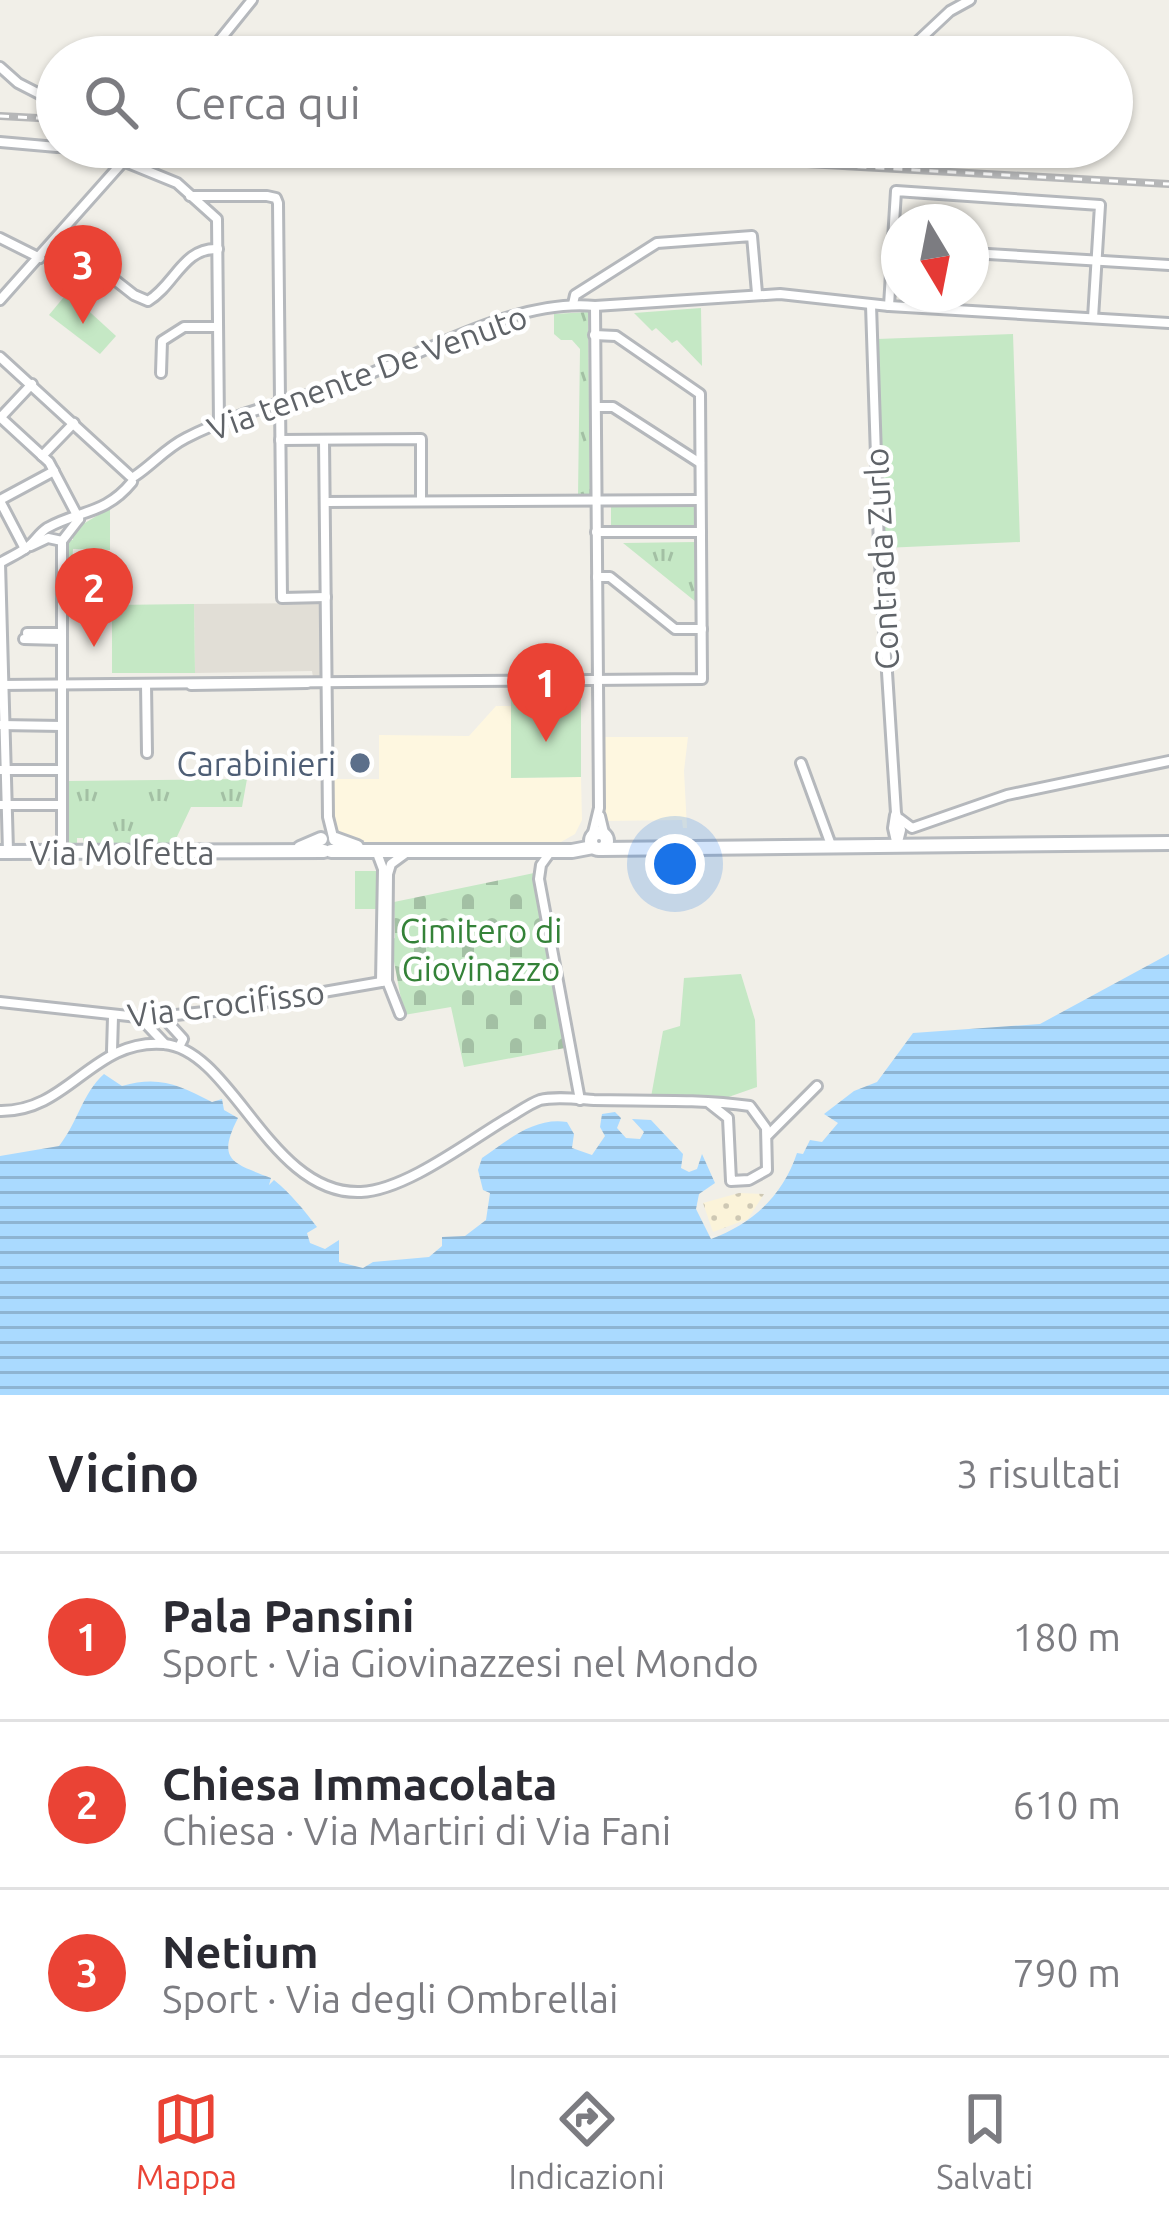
<!DOCTYPE html>
<html lang="it">
<meta charset="utf-8">
<style>
body{margin:0;font-family:Ubuntu,sans-serif;background:#f7f7f7;color:#2b2b33}
.compass{position:absolute;left:881px;top:204px;width:108px;height:108px;border-radius:50%;background:#fff;box-shadow:0 3px 9px #0004;rotate:170deg}
.you{position:absolute;left:675px;top:864px;width:42px;height:42px;margin:-30px;border:9px solid #fff;border-radius:50%;background:#1a73e8;box-shadow:0 0 0 18px #1a73e833}
.badge{display:grid;place-items:center;width:78px;height:78px;border-radius:50%;background:#ea4335;color:#fff;font-size:39px;font-weight:700}
.pin{position:absolute;translate:-50% -99px;filter:drop-shadow(0 3px 6px #0008)}
.pin::after{content:'';position:absolute;top:63px;width:42px;height:36px;background:inherit;clip-path:polygon(0 0,100% 0,50% 100%)}
.list{margin:0;padding:0;list-style:none}
h2{display:flex;justify-content:space-between;align-items:center;height:156px;margin:0;padding:0 48px;font-size:51px}
h2 small{font-size:39px;font-weight:400;color:#7c7c81}
.list li{display:grid;grid-template-columns:78px 1fr auto;gap:36px;align-items:center;box-sizing:border-box;height:168px;padding:0 48px;border-top:3px solid #e1e1e2}
.list b{display:block;font-size:45px;white-space:nowrap}
.list p{margin:0;font-size:39px;white-space:nowrap;color:#7c7c81}
.list em{font-size:39px;font-style:normal;color:#7c7c81}
.icon{flex:none;width:66px;height:66px;fill:none;stroke:currentColor;stroke-width:2;stroke-linecap:round;stroke-linejoin:round}
.map{position:relative;flex:none;width:1169px;height:1395px;overflow:hidden}
.search{position:absolute;background:#fff;box-shadow:0 3px 9px #0004;left:36px;right:36px;top:36px;height:132px;display:flex;align-items:center;gap:30px;box-sizing:border-box;padding:0 42px;border-radius:66px;color:#7c7c81;font-size:45px}
.sheet{height:660px;background:#fff}
nav{display:flex;justify-content:space-around;align-items:center;box-sizing:border-box;height:168px;border-top:3px solid #e1e1e2;background:#fff;font-size:33px;color:#7c7c81}
nav a{display:grid;justify-items:center;gap:6px}
nav .on{color:#ea4335}
.map>svg:first-child{display:block}
.commercial{fill:#fef7e0}
.education{fill:#e1ded6}
.grass{fill:url(#grass-tufts)}
.sand{fill:url(#sand-dots)}
.cemetery{fill:url(#cemetery-stones)}
.green{fill:#c5e8c5}
.water{fill:url(#water-rules)}
.lines{fill:none;stroke-linecap:round;stroke-linejoin:round}
.street-casing{stroke:#b5b8bc;stroke-width:14}
.secondary-casing{stroke:#b6babf;stroke-width:18}
.street{stroke:#fff;stroke-width:8}
.secondary{stroke:#fff;stroke-width:12}
.rail-casing{stroke:#b6b7b8;stroke-width:8}
.rail{stroke:#fff;stroke-width:3;stroke-dasharray:9;stroke-linecap:butt}
.service-dot{fill:#5c6f8a;stroke:#fff;stroke-width:4.5}
.labels{text-anchor:middle;dominant-baseline:central;stroke-width:9;stroke-linejoin:round;paint-order:stroke}
.street-label{font-size:33px;fill:#5f6368;stroke:#fff}
.service-label{font-size:33px;fill:#4e5e75;stroke:#fff;text-anchor:end}
.park-label{font-size:33px;fill:#348238;stroke:#fff}
</style>
<div class="map">
<svg width="1169" height="1395" viewBox="0 0 1169 1395">
<defs>
<pattern id="grass-tufts" width="24" height="20" patternUnits="userSpaceOnUse" patternTransform="scale(3)"><rect width="24" height="20" fill="#c5e8c5"/><path d="M3 7l-1-3M5 7V3M7 7l1-3M15 17l-1-3M17 17v-4M19 17l1-3" fill="none" stroke="#a3c0a4"/></pattern>
<pattern id="sand-dots" width="8" height="8" patternUnits="userSpaceOnUse" patternTransform="scale(3)"><rect width="8" height="8" fill="#fbf3d9"/><path d="M2 2h.1M6 6h.1" fill="none" stroke="#cec8b4" stroke-width="1.8" stroke-linecap="round"/></pattern>
<pattern id="cemetery-stones" width="16" height="16" patternUnits="userSpaceOnUse" patternTransform="scale(3)"><rect width="16" height="16" fill="#c5e8c5"/><path d="M2 7V4a2 2 0 0 1 4 0v3zM10 15v-3a2 2 0 0 1 4 0v3z" fill="#a3c0a4"/></pattern>
<pattern id="water-rules" width="6" height="5" patternUnits="userSpaceOnUse" patternTransform="scale(3)"><rect width="6" height="5" fill="#aadaff"/><path d="M0 2.5h6" fill="none" stroke="#8eb4d2"/></pattern>
</defs>
<rect width="100%" height="100%" fill="#f1efe8"/>
<!-- commercial -->
<g class="commercial">
<polygon points="496,706 511,706 511,778 581,777 582,820 575,834 561,842 359,844 337,832 333,820 333,779 379,779 379,735 469,736"/>
<polygon points="603,737 688,737 684,771 687,828 683,828 682,820 605,821"/>
</g>
<!-- education -->
<polygon class="education" points="320,603 321,677 313,677 312,671 195,673 194,604"/>
<!-- grass -->
<g class="grass">
<polygon points="588,312 590,495 578,495 580,349 572,340 561,340 554,334 554,314"/>
<polygon points="110,508 110,550 73,549 72,563 67,563 67,540 73,540 73,530"/>
<polygon points="696,542 696,602 623,543"/>
<polygon points="247,779 242,807 191,807 173,845 84,846 83,838 77,838 77,846 67,846 67,781"/>
</g>
<!-- sand -->
<polygon class="sand" points="739,1193 764,1194 748,1219 713,1232 703,1203"/>
<!-- cemetery -->
<polygon class="cemetery" points="534,873 565,1048 464,1067 451,1007 404,1015 390,940 395,938 394,902"/>
<!-- green -->
<g class="green">
<polygon points="68,292 116,336 100,354 49,315"/>
<polygon points="701,308 702,366 677,340 672,343 656,328 652,331 634,313"/>
<polygon points="1013,334 1020,542 884,548 877,339"/>
<polygon points="697,505 697,528 611,527 611,506"/>
<polygon points="74,554 110,554 109,596 74,596"/>
<polygon points="194,604 195,673 112,673 112,605"/>
<polygon points="581,692 581,777 511,778 511,693"/>
<rect x="355" y="871" width="23" height="38"/>
<polygon points="741,974 755,1020 757,1087 720,1100 651,1097 663,1031 680,1026 684,978"/>
</g>
<!-- water -->
<path class="water" d="M1169,954V1395H0V1156L59,1146C78,1122 82,1094 104,1074L122,1086C159,1075 179,1085 212,1102L222,1099L224,1110L238,1118C216,1161 233,1163 271,1178L269,1185L274,1180C291,1194 304,1210 317,1227L307,1233L310,1243L325,1249L339,1240V1262L363,1268L373,1262L429,1257L442,1246V1237L465,1236L486,1220L490,1193L483,1190L478,1170L482,1158C508,1140 534,1117 567,1122L574,1134L572,1148L592,1155L605,1136L600,1127L602,1114L615,1112L621,1118L617,1128L626,1138L640,1139L644,1132L632,1119L651,1120L683,1154L681,1168L689,1172L697,1169L702,1154L715,1183L699,1194L696,1209L711,1239C753,1224 783,1195 797,1153L803,1154L810,1140L822,1142L838,1123L824,1114L854,1091L877,1082L913,1033L1040,1024Z"/>
<g class="lines">
<!-- street casing -->
<g class="street-casing">
<g id="street">
<polyline points="206,57 252,0"/>
<polyline points="901,57 950,11 970,0"/>
<polyline points="0,67 18,83 57,103"/>
<polyline points="0,142 57,147"/>
<polyline points="60,147 96,150 177,183 217,219 219,424"/>
<polyline points="769,150 774,147"/>
<polyline points="190,196 267,196 276,198 278,203 282,598 326,597"/>
<path d="M59,236L134,295L148,301C175,285 183,247 218,249"/>
<polyline points="0,238 40,258"/>
<polyline points="971,253 1169,265"/>
<polyline points="0,300 121,164"/>
<polyline points="573,304 575,295 657,243 752,236 757,293"/>
<polyline points="871,305 879,547 896,813 901,830 897,846"/>
<polyline points="889,306 896,191 1100,205 1093,318"/>
<polyline points="0,357 130,476"/>
<polyline points="161,373 162,341 184,327 218,327"/>
<polyline points="596,407 613,407 700,463"/>
<polyline points="0,417 49,462 79,519"/>
<polyline points="0,418 32,384"/>
<polyline points="280,440 421,439 421,501"/>
<polyline points="324,440 328,817 333,837"/>
<polyline points="42,456 74,423"/>
<path d="M135,476C153,464 166,448 186,438C238,411 297,400 351,381C424,354 516,298 595,306L780,294L889,306L1169,323"/>
<polyline points="0,500 54,471"/>
<polyline points="0,501 25,549"/>
<polyline points="325,502 700,500"/>
<polyline points="596,532 701,532"/>
<polyline points="62,541 79,519"/>
<polyline points="31,546 48,538 62,541"/>
<polyline points="0,563 8,851"/>
<path d="M0,563C8,558 18,554 26,548C35,542 38,534 47,528C79,510 105,515 132,482"/>
<polyline points="597,577 610,577 675,629 702,629"/>
<polyline points="27,633 62,633"/>
<polyline points="24,639 62,640"/>
<polyline points="146,684 147,753"/>
<polyline points="0,685 702,679 700,394 616,336 594,335"/>
<polyline points="191,685 307,683"/>
<polyline points="0,725 62,726"/>
<polyline points="801,763 831,845"/>
<polyline points="0,770 62,770"/>
<polyline points="0,805 62,805"/>
<polyline points="895,815 893,828 897,846"/>
<polyline points="600,816 605,837"/>
<polyline points="900,819 912,828 1007,795 1169,761"/>
<polyline points="592,837 599,808 595,306"/>
<polyline points="62,851 62,541"/>
<polyline points="551,851 541,865 539,879 580,1100"/>
<polyline points="377,853 383,869 381,982"/>
<polyline points="0,1002 147,1018 214,1011 387,981"/>
<polyline points="400,1014 387,981 388,874 391,864 406,853"/>
<polyline points="147,1018 148,1026 165,1044"/>
<polyline points="164,1018 183,1039 179,1047"/>
<polyline points="112,1051 113,1017"/>
<path d="M0,1111C69,1112 93,1038 164,1044C233,1050 270,1196 361,1192C406,1190 469,1141 508,1118C517,1113 529,1104 540,1100C555,1096 578,1099 594,1100C646,1101 699,1099 750,1106L766,1128L767,1170L749,1180L731,1181L728,1118L709,1103"/>
<polyline points="768,1135 817,1086"/>
</g>
</g>
<!-- secondary casing -->
<g class="secondary-casing">
<g id="secondary">
<circle cx="599" cy="841" r="8"/>
<polyline points="335,839 357,847"/>
<polyline points="300,848 321,839"/>
<polyline points="601,849 1169,843"/>
<polyline points="331,851 572,851 593,847"/>
<polyline points="0,852 324,851"/>
</g>
</g>
<!-- street -->
<use href="#street" class="street"/>
<!-- secondary -->
<use href="#secondary" class="secondary"/>
<!-- rail casing -->
<g class="rail-casing">
<g id="rail">
<polyline points="0,116 57,119"/>
<polyline points="498,147 1169,184"/>
</g>
</g>
<!-- rail -->
<use href="#rail" class="rail"/>
</g>
<!-- markers -->
<circle class="service-dot" cx="360" cy="763" r="12"/>
<g class="labels">
<!-- street labels -->
<g class="street-label">
<text transform="translate(367 372) rotate(-20)">Via tenente De Venuto</text>
<text transform="translate(881 559) rotate(-93)">Contrada Zurlo</text>
<text x="122" y="852">Via Molfetta</text>
<text transform="translate(226 1003) rotate(-7)">Via Crocifisso</text>
</g>
<!-- service labels -->
<g class="service-label">
<text x="336" y="763">Carabinieri</text>
</g>
<!-- park labels -->
<g class="park-label">
<text x="481" y="930">Cimitero di<tspan x="481" dy="38">Giovinazzo</tspan></text>
</g>
</g>
</svg>
<svg class="compass" viewBox="-18 -18 36 36"><path d="M0-13l5 13h-10z" fill="#e53935"/><path d="M0 13l5-13h-10z" fill="#7c7c81"/></svg>
<div class="you"></div>
<div class="pin badge" style="left:546px;top:742px">1</div>
<div class="pin badge" style="left:94px;top:647px">2</div>
<div class="pin badge" style="left:83px;top:324px">3</div>
<div class="search"><svg class="icon" aria-label="search" viewBox="0 0 24 24"><circle cx="10" cy="10" r="6"/><path d="M15 15l6 6"/></svg>Cerca qui</div>
</div>
<section class="sheet">
<h2>Vicino<small>3 risultati</small></h2>
<ul class="list">
<li><span class="badge">1</span><div><b>Pala Pansini</b><p>Sport · Via Giovinazzesi nel Mondo</p></div><em>180 m</em></li>
<li><span class="badge">2</span><div><b>Chiesa Immacolata</b><p>Chiesa · Via Martiri di Via Fani</p></div><em>610 m</em></li>
<li><span class="badge">3</span><div><b>Netium</b><p>Sport · Via degli Ombrellai</p></div><em>790 m</em></li>
</ul>
</section>
<nav>
<a class="on"><svg class="icon" aria-label="map" viewBox="0 0 24 24"><path d="M3 6l6-2 6 2 6-2v14l-6 2-6-2-6 2zM9 4v14M15 6v14"/></svg>Mappa</a>
<a><svg class="icon" aria-label="directions" viewBox="0 0 24 24"><path d="M12 3l9 9-9 9-9-9zM9 14v-3h6M13 9l2 2-2 2"/></svg>Indicazioni</a>
<a><svg class="icon" aria-label="saved" viewBox="0 0 24 24"><path d="M7 4h10v16l-5-4-5 4z"/></svg>Salvati</a>
</nav>
